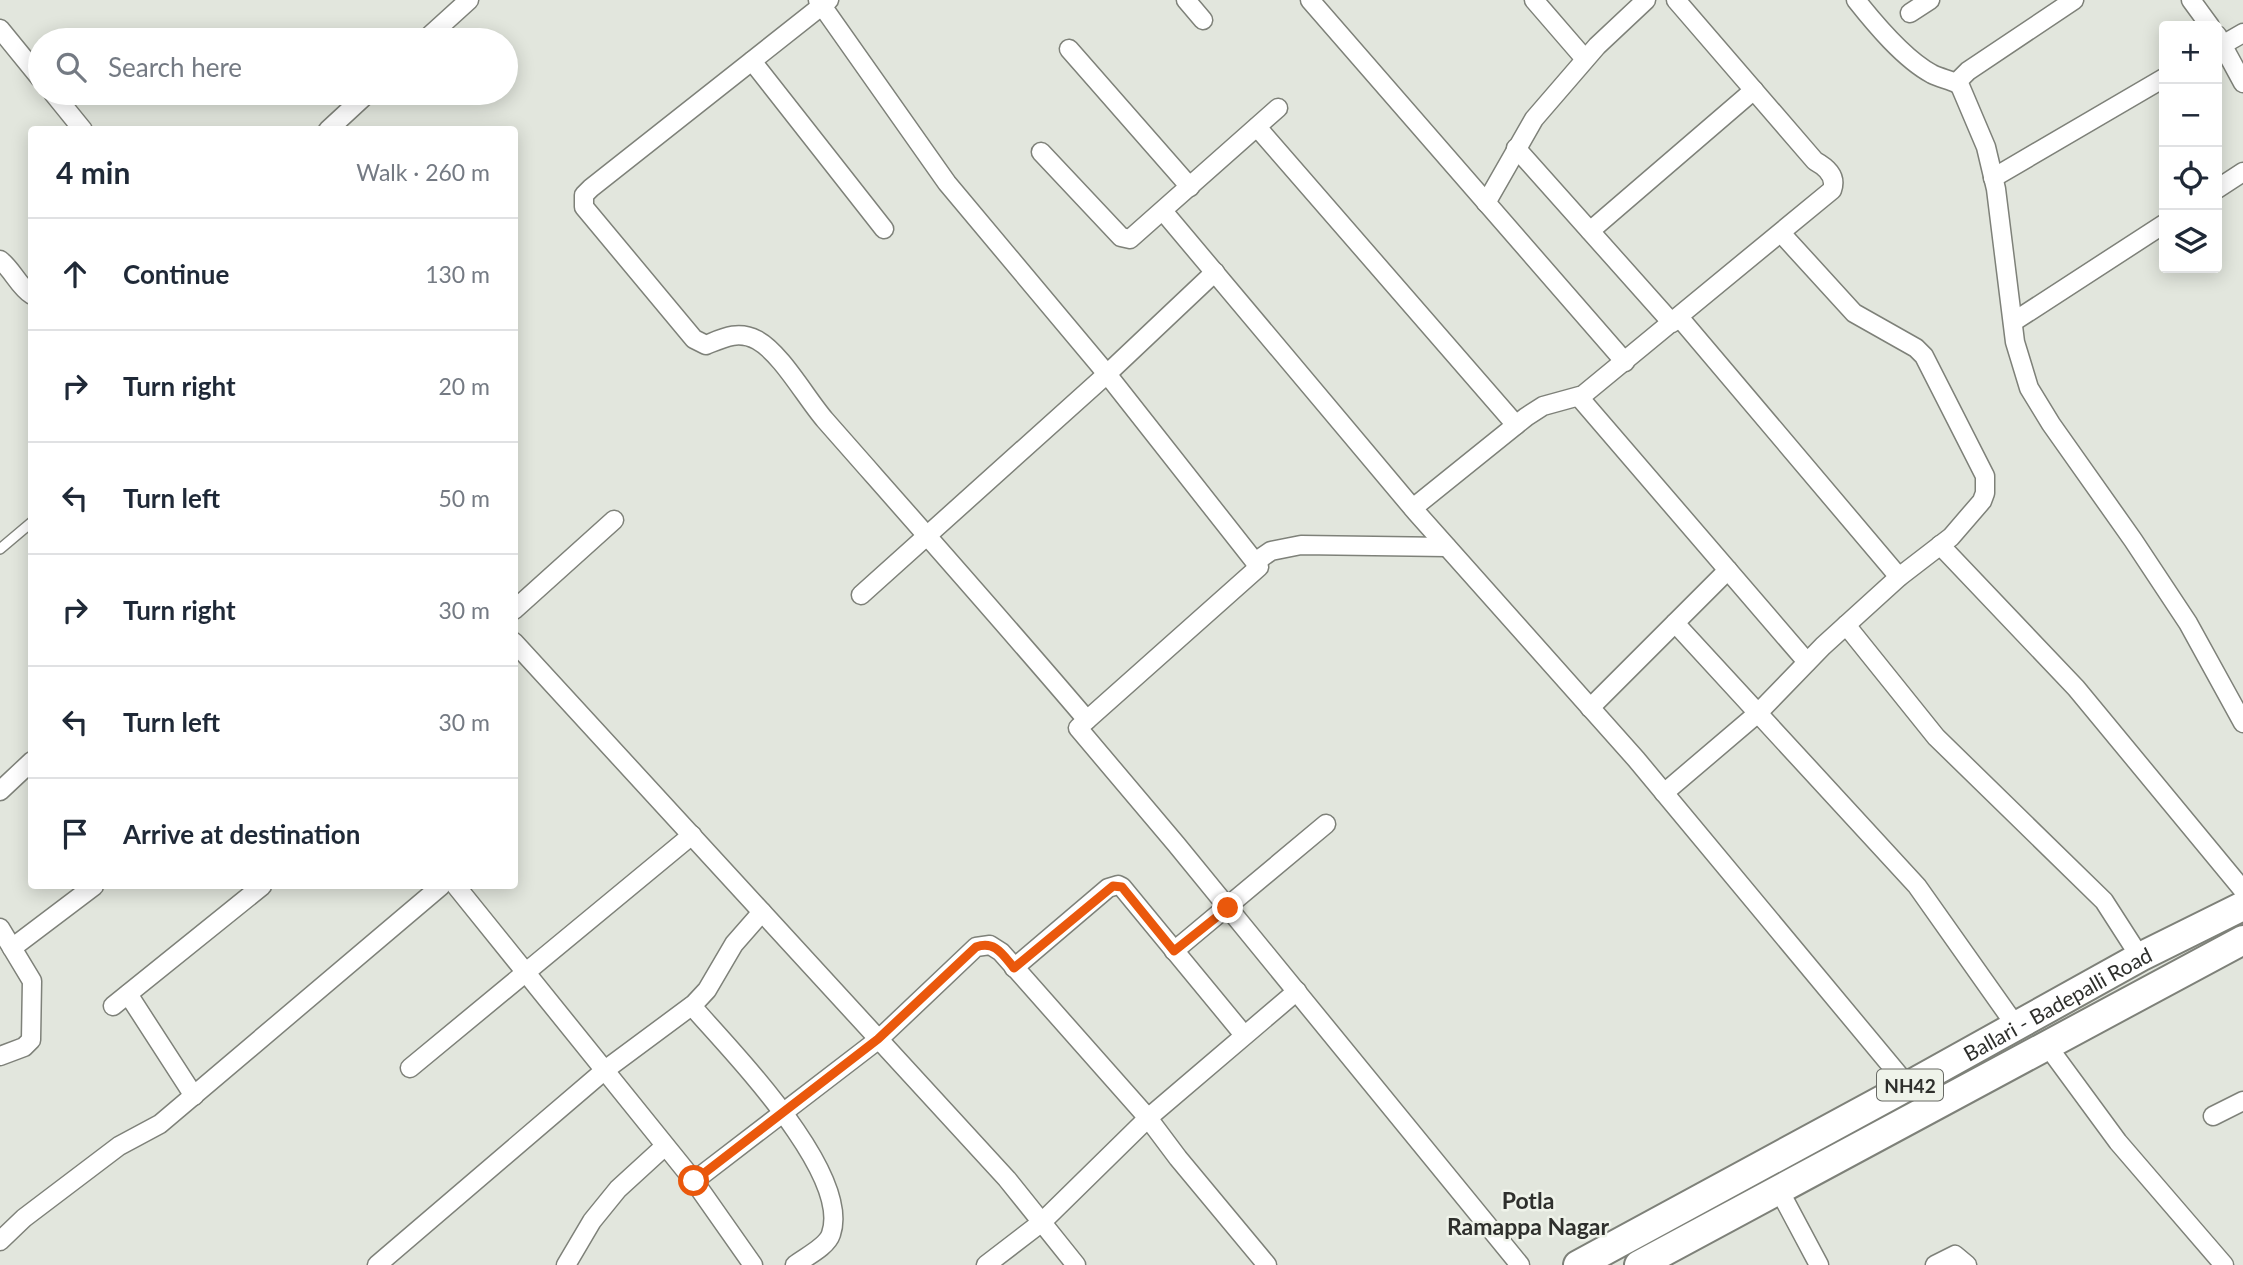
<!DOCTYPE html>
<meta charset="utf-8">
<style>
body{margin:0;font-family:Lato,sans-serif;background:#f2f2f3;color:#1f2937}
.controls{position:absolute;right:21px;top:21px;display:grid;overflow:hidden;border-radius:7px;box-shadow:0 4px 18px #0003}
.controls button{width:63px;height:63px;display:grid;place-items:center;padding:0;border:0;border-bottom:2px solid #e0e1e3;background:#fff;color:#1f2937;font:35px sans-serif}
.stop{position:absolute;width:21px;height:21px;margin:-16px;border:5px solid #ea580c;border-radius:50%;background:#fff}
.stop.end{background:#ea580c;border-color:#fff;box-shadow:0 2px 7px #0008}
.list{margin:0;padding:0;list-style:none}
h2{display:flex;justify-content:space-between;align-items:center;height:91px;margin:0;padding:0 28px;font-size:30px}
h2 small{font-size:23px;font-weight:400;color:#747a83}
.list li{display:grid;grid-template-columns:46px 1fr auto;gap:21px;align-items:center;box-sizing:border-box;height:112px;padding:0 28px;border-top:2px solid #e0e1e3}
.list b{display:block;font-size:26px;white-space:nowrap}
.list em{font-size:23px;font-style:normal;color:#747a83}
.icon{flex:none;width:38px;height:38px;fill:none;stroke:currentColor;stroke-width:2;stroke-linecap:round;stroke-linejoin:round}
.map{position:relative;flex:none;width:2243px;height:1265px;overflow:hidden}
.search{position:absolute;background:#fff;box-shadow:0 4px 18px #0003;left:28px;top:28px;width:490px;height:77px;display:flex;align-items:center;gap:18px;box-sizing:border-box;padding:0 24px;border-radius:38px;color:#747a83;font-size:26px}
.panel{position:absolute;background:#fff;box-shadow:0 4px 18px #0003;left:28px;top:126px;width:490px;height:763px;border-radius:7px}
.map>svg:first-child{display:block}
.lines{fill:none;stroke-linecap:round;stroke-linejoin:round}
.service-casing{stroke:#7e8179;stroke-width:12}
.minor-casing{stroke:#7e8179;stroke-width:21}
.trunk-casing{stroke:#7e8179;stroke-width:32}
.service{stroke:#fff;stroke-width:9}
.minor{stroke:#fff;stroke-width:18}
.trunk{stroke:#fff;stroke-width:28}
.route{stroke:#ea580c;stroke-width:9}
.labels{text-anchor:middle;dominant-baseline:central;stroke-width:5;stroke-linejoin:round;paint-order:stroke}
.shield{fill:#eff3ea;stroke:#686a65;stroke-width:2}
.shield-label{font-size:19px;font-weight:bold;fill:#2e2f2c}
.street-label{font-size:21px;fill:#2e2f2c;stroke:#eff3ea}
.neighbourhood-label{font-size:23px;font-weight:bold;fill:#2e2f2c;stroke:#eff3ea}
</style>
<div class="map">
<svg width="2243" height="1265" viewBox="0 0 2243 1265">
<rect width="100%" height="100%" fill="#e2e6dd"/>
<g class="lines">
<!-- service casing -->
<g class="service-casing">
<polyline id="service" points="0,549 32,522"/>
</g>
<!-- minor casing -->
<g class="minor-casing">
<g id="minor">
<polyline points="818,0 947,183 1107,374 1259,567 1078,728 1176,844 1520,1265"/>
<path d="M829,0L591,188L584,195V207L694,339L706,345C723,338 738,330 757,340C781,353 806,398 825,420C913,520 1001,619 1087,720"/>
<polyline points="1186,0 1203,20"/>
<polyline points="1310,0 1625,362"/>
<polyline points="1534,0 1585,59"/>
<path d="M1856,0C1875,24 1904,59 1932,74C1940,78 1950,80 1958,84"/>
<polyline points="2074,0 1968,71 1958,81 1986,147 1996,189 2015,342 2029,388 2051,424 2133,540 2188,623 2243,723"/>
<polyline points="2191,0 2210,26"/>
<polyline points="1910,13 1930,0"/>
<polyline points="0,29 40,78"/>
<polyline points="2217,35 2243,83"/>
<polyline points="425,40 469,0"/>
<polyline points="2217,48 2243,33"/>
<polyline points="1069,49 1190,187"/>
<polyline points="752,61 884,229"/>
<polyline points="53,93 83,130"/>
<polyline points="1257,127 1516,425"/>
<polyline points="328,130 368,93"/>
<polyline points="1516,148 1672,323"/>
<polyline points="1041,152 1121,237 1130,239 1278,108"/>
<polyline points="1993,178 2164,78"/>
<polyline points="2217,189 2243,172"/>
<polyline points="1486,203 1534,119 1597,46 1646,0"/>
<polyline points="1163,211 1416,512 1636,759 1908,1086"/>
<polyline points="1590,231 1754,90"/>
<path d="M0,260C13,270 18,286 32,295"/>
<polyline points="1679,317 1899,577"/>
<polyline points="2013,322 2164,224"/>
<polyline points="1579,397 1807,662"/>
<path d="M1413,508L1526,417L1543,406L1583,395L1832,190C1837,176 1826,167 1815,161L1676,0"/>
<polyline points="1940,545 2076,688 2243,890"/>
<polyline points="1255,562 1271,551 1301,545 1447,547"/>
<polyline points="861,595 1107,374 1215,272"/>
<polyline points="514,610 614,520"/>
<polyline points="1675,623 1917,886 2016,1026"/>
<polyline points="1846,625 1936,737 2104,901 2140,957"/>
<polyline points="514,642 1007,1179 1076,1265"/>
<polyline points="1590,708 1728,570"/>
<polyline points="0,791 32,761"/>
<polyline points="1664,793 1758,713 1823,646 1899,577 1951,537 1982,501 1985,493 1985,476 1924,356 1916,348 1854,313 1781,233"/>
<polyline points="456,886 694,1181 753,1265"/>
<polyline points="0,928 32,981 31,1040 24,1047 0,1056"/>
<polyline points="12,948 94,886"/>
<polyline points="1174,951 1326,824"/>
<polyline points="1014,968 1108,888 1118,885 1122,887 1244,1035"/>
<polyline points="128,994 194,1096"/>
<polyline points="113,1006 262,886"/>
<path d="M692,1006C730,1050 852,1173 831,1234C827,1247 805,1257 795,1265"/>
<polyline points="2046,1044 2118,1142 2224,1265"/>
<polyline points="410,1068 692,835"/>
<polyline points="2213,1116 2243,1101"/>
<polyline points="694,1181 879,1039 976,947 990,945 1001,952 1148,1118 1178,1158 1267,1265"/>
<polyline points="1778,1188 1819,1265"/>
<polyline points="0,1241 24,1218 119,1146 160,1124 441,886"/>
<polyline points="377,1265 605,1070 694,1004 707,990 734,944 762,912"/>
<polyline points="566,1265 592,1221 618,1189 665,1146"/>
<polyline points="986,1265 1042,1222 1148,1118 1297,991"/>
<polyline points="1935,1265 1955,1255 1967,1265"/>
</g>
</g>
<!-- trunk casing -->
<g class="trunk-casing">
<g id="trunk">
<path id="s1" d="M1578,1265L1908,1086L2140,957L2243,906"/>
<polyline points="1639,1265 2243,940"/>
</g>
</g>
<!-- service -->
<use href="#service" class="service"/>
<!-- minor -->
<use href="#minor" class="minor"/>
<!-- trunk -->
<use href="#trunk" class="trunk"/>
</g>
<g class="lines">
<!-- route -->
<path class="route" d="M694,1181L878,1039L976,947C995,940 1003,955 1014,968L1113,886L1122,887L1174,951L1228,908"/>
</g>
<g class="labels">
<!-- shield labels -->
<rect class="shield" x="1877" y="1069.5" width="66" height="31" rx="5"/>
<g class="shield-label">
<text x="1910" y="1085">NH42</text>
</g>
<!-- street labels -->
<g class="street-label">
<text stroke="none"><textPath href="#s1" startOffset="546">Ballari - Badepalli Road</textPath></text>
</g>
<!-- neighbourhood labels -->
<g class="neighbourhood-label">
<text x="1528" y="1200">Potla<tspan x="1528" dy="26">Ramappa Nagar</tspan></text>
</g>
</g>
</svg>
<div class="controls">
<button>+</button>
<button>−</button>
<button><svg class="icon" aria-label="locate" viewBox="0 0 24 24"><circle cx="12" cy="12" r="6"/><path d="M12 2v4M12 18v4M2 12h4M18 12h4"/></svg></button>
<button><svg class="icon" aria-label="layers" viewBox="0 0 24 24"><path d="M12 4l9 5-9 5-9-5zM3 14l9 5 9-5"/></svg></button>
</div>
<div class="stop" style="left:694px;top:1181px"></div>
<div class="stop end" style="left:1228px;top:908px"></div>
<div class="search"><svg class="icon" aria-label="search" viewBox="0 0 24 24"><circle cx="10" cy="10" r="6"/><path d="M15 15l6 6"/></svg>Search here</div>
<section class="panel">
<h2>4 min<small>Walk · 260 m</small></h2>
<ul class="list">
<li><svg class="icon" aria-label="ahead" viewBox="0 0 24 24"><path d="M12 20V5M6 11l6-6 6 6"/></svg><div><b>Continue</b></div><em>130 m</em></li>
<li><svg class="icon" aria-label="right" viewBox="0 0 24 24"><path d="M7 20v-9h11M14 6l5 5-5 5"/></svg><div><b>Turn right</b></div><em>20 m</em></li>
<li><svg class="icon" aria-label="left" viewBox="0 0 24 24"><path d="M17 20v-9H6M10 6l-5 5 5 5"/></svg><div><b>Turn left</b></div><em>50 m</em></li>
<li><svg class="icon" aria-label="right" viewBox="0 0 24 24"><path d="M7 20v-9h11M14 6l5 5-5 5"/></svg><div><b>Turn right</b></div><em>30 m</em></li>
<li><svg class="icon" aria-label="left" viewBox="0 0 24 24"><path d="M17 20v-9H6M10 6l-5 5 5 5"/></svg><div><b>Turn left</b></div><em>30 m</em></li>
<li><svg class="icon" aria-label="arrive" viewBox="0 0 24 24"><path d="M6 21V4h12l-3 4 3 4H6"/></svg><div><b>Arrive at destination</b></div></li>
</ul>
</section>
</div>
